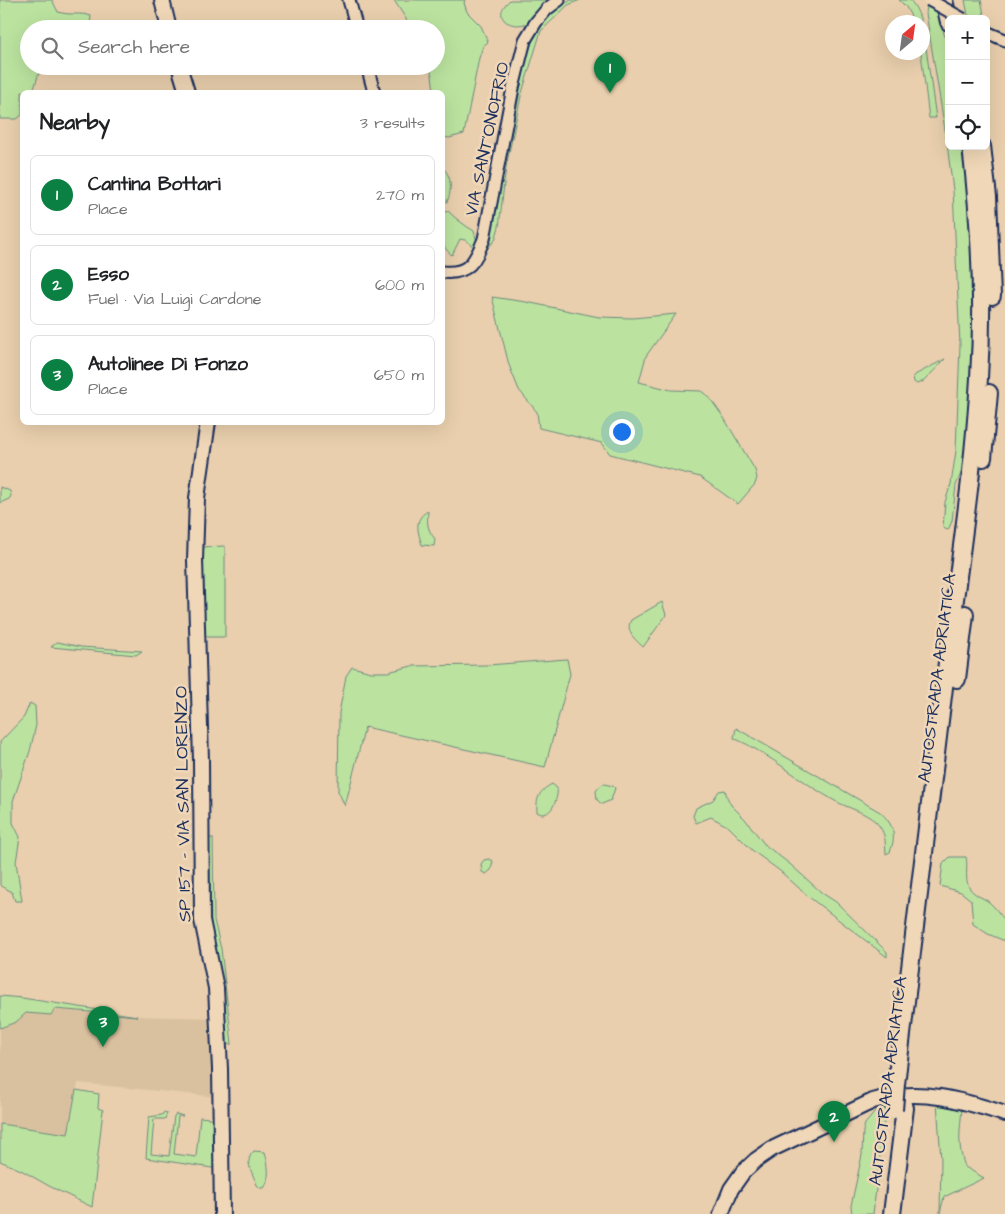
<!DOCTYPE html>
<meta charset="utf-8">
<style>
body{margin:0;font-family:"Architects Daughter",sans-serif;background:#f2f2f2;color:#202124}
.controls{position:absolute;right:15px;top:15px;display:grid;overflow:hidden;border-radius:8px;box-shadow:0 5px 20px #0002}
.controls button{width:45px;height:45px;display:grid;place-items:center;padding:0;border:0;border-bottom:1px solid #e0e0e0;background:#fff;color:#202124;font:25px sans-serif}
.compass{position:absolute;left:885px;top:15px;width:45px;height:45px;border-radius:50%;background:#fff;box-shadow:0 5px 20px #0002;rotate:29deg}
.you{position:absolute;left:621px;top:431px;width:18px;height:18px;margin:-12px;border:4px solid #fff;border-radius:50%;background:#1a73e8;box-shadow:0 0 0 8px #1a73e833}
.badge{display:grid;place-items:center;width:32px;height:32px;border-radius:50%;background:#0b8043;color:#fff;font-size:16px;font-weight:700}
.pin{position:absolute;translate:-50% -41px;filter:drop-shadow(0 1px 2px #0008)}
.pin::after{content:'';position:absolute;top:26px;width:18px;height:15px;background:inherit;clip-path:polygon(0 0,100% 0,50% 100%)}
.list{margin:0;padding:0;list-style:none}
h2{display:flex;justify-content:space-between;align-items:center;height:65px;margin:0;padding:0 20px;font-size:21px}
h2 small{font-size:16px;font-weight:400;color:#757577}
.list li{display:grid;grid-template-columns:32px 1fr auto;gap:15px;align-items:center;box-sizing:border-box;height:80px;margin:0 10px 10px;padding:0 10px;border:1px solid #e0e0e0;border-radius:8px}
.list b{display:block;font-size:19px;white-space:nowrap}
.list p{margin:0;font-size:16px;white-space:nowrap;color:#757577}
.list em{font-size:16px;font-style:normal;color:#757577}
.icon{flex:none;width:28px;height:28px;fill:none;stroke:currentColor;stroke-width:2;stroke-linecap:round;stroke-linejoin:round}
.map{position:relative;flex:none;width:1005px;height:1214px;overflow:hidden}
.search{position:absolute;background:#fff;box-shadow:0 5px 20px #0002;left:20px;top:20px;width:425px;height:55px;display:flex;align-items:center;gap:12px;box-sizing:border-box;padding:0 18px;border-radius:28px;color:#757577;font-size:19px}
.panel{position:absolute;background:#fff;box-shadow:0 5px 20px #0002;left:20px;top:90px;width:425px;height:335px;border-radius:8px}
.map>svg:first-child{display:block}
.built{fill:#d9c19f}
.green{fill:#bbe39f;stroke:#6b897e}
.lines{fill:none;stroke-linecap:round;stroke-linejoin:round}
.minor-casing{stroke:#1b2f5e;stroke-width:15}
.major-casing{stroke:#1b2f5e;stroke-width:18}
.highway-casing{stroke:#1b2f5e;stroke-width:20}
.minor{stroke:#f0d7b7;stroke-width:11}
.major{stroke:#f0d7b7;stroke-width:14}
.highway{stroke:#f0d7b7;stroke-width:16}
.minor-bridge-casing{stroke:#1b2f5e;stroke-width:15;stroke-linecap:butt}
.highway-bridge-casing{stroke:#1b2f5e;stroke-width:20;stroke-linecap:butt}
.minor-bridge{stroke:#f0d7b7;stroke-width:11}
.highway-bridge{stroke:#f0d7b7;stroke-width:16}
.labels{text-anchor:middle;dominant-baseline:central;stroke-width:5;stroke-linejoin:round;paint-order:stroke}
.street-label{font-size:18px;fill:#1b2f5e;stroke:#f0d7b7}
</style>
<div class="map">
<svg width="1005" height="1214" viewBox="0 0 1005 1214">
<rect width="100%" height="100%" fill="#e9cfad"/>
<filter id="ink" filterUnits="userSpaceOnUse"><feTurbulence type="fractalNoise" baseFrequency=".02" numOctaves="2"/><feDisplacementMap in="SourceGraphic" scale="10" xChannelSelector="R" yChannelSelector="G"/><feConvolveMatrix kernelMatrix="1 2 1 2 8 2 1 2 1" color-interpolation-filters="sRGB"/></filter>
<g filter="url(#ink)">
<!-- built -->
<polygon class="built" points="55,1009 137,1016 217,1018 218,1097 78,1083 68,1134 0,1124 0,1028 16,1022 26,1013 50,1015"/>
<!-- green -->
<g class="green">
<path d="M0,0H52L58,12C70,16 81,12 91,16L90,25L87,29H29V66H41L33,92H22V115L17,119H0Z"/>
<polygon points="394,0 465,0 464,3 467,12 481,26 488,42 483,46 479,58 464,134 449,138 443,137 442,92 434,92 432,75 429,66 436,66 436,29 409,29 406,19"/>
<path d="M510,0H555C547,7 539,17 530,22C512,31 489,18 510,0Z"/>
<polygon points="571,0 580,0 568,5 541,31 521,96 506,167 499,227 495,240 488,248 526,60 537,28 551,12"/>
<path d="M899,0H910C916,7 919,14 921,22H914L906,7Z"/>
<polygon points="965,0 981,0 985,19 974,19 968,15"/>
<polygon points="927,6 939,12 949,55 949,146 964,146 973,250 973,343 969,410 962,471 956,485 952,521 948,530 943,528 945,502 951,484 956,451 960,345 953,190 946,136 926,13"/>
<polygon points="923,27 936,118 929,118 921,53 922,52"/>
<path d="M443,168C452,176 452,191 447,202L443,200Z"/>
<path d="M448,211C456,219 464,225 474,231L477,242L474,247L465,240L460,239L452,255C438,245 443,232 443,217V213Z"/>
<polygon points="492,297 526,302 599,317 633,318 676,314 646,356 639,382 671,390 701,391 709,397 724,418 755,470 757,478 755,484 738,504 700,477 610,454 602,443 539,428 537,412 519,390 509,365"/>
<polygon points="945,359 924,381 917,384 914,382 913,376"/>
<polygon points="0,487 10,491 11,496 9,499 0,503"/>
<path d="M428,511C427,524 427,529 435,539L434,546L422,545C418,532 413,519 428,511Z"/>
<polygon points="225,546 225,637 208,637 204,635 202,547"/>
<path d="M662,602L666,615L643,647C635,639 625,632 631,620Z"/>
<polygon points="57,642 81,647 142,651 136,655 51,647"/>
<polygon points="567,659 570,674 545,767 365,727 345,806 338,791 339,713 346,676 352,667 371,672 388,672 412,666 488,665"/>
<polygon points="30,703 35,706 36,725 30,751 13,801 13,823 20,837 16,862 22,901 15,901 12,892 0,885 0,742 24,717"/>
<path d="M736,728L880,812C893,824 897,834 890,852L886,854C885,840 886,833 876,822C865,812 848,808 835,801C801,782 770,754 734,738Z"/>
<path d="M552,784L557,788C559,798 550,821 537,812C536,798 539,791 552,784Z"/>
<polygon points="604,784 613,786 615,788 611,800 602,804 597,800 596,791 601,785"/>
<polygon points="725,790 727,797 731,805 745,819 765,845 791,865 822,893 836,902 887,952 887,957 809,897 780,871 753,851 729,827 711,817 696,823 693,816 696,808 713,800 719,791"/>
<polygon points="209,838 213,838 214,920 221,949 232,1044 226,1044 211,927"/>
<path d="M950,857H966C968,866 965,876 968,885C971,894 982,897 989,902C995,907 999,914 1005,920V941L988,934L973,924L971,900L961,892L940,886L943,864Z"/>
<polygon points="489,859 493,861 491,870 486,874 482,872 481,864 484,860"/>
<polygon points="0,996 22,998 137,1016 55,1009 51,1015 26,1013 16,1022 0,1028"/>
<polygon points="76,1090 99,1094 98,1108 103,1110 92,1207 49,1186 21,1170 0,1161 0,1124 68,1134"/>
<path d="M937,1102L962,1108C960,1132 957,1144 965,1167L984,1178L944,1197L940,1213L941,1159Z"/>
<polygon points="886,1104 873,1214 852,1214 851,1206 862,1155 863,1131 865,1124 875,1112"/>
<polygon points="164,1112 167,1113 165,1119 154,1119 151,1154 169,1156 174,1116 176,1114 183,1116 178,1116 174,1154 196,1157 200,1117 218,1119 219,1169 146,1158 149,1117 162,1115"/>
<path d="M254,1151L265,1152C268,1162 271,1179 264,1188H260L257,1185C253,1173 243,1161 254,1151Z"/>
</g>
<g class="lines">
<!-- minor casing -->
<g class="minor-casing">
<g id="minor">
<polyline points="349,0 357,29"/>
<polyline points="986,32 1005,40"/>
<polyline points="367,66 374,92"/>
<path d="M442,272C469,275 475,261 484,239L513,88L525,40L536,22L547,9L559,0"/>
</g>
</g>
<!-- major casing -->
<g class="major-casing">
<g id="major">
<polyline points="162,0 169,29"/>
<polyline points="179,66 187,92"/>
<polyline points="208,422 197,498 195,560 201,760 202,920 216,988 220,1069 222,1214"/>
<path d="M721,1214L731,1189L743,1172L756,1160L772,1149L873,1101C918,1087 962,1100 1005,1114"/>
</g>
</g>
<!-- highway casing -->
<g class="highway-casing">
<g id="highway">
<polyline points="944,0 949,22"/>
<polyline points="982,146 988,197 992,296"/>
<polyline points="983,458 989,393"/>
<polyline points="957,679 965,614"/>
<path d="M896,1084C915,938 932,792 949,646C960,557 974,468 979,378C984,300 980,223 971,146"/>
<polyline points="892,1214 905,1108"/>
</g>
</g>
<!-- minor -->
<use href="#minor" class="minor"/>
<!-- major -->
<use href="#major" class="major"/>
<!-- highway -->
<use href="#highway" class="highway"/>
<!-- minor-bridge casing -->
<g class="minor-bridge-casing">
<polyline id="minor-bridge" points="929,0 963,19"/>
</g>
<!-- highway-bridge casing -->
<g class="highway-bridge-casing">
<polyline id="highway-bridge" points="894,1110 896,1084"/>
</g>
<!-- minor-bridge -->
<use href="#minor-bridge" class="minor-bridge"/>
<!-- highway-bridge -->
<use href="#highway-bridge" class="highway-bridge"/>
</g>
</g>
<g class="labels">
<!-- street labels -->
<g class="street-label">
<text transform="translate(487 139) rotate(-78)">VIA SANT'ONOFRIO</text>
<text transform="translate(937 678) rotate(-83)">AUTOSTRADA ADRIATICA</text>
<text transform="translate(183 804) rotate(-91)">SP 157 - VIA SAN LORENZO</text>
<text transform="translate(888 1081) rotate(-83)">AUTOSTRADA ADRIATICA</text>
</g>
</g>
</svg>
<div class="controls">
<button>+</button>
<button>−</button>
<button><svg class="icon" aria-label="locate" viewBox="0 0 24 24"><circle cx="12" cy="12" r="6"/><path d="M12 2v4M12 18v4M2 12h4M18 12h4"/></svg></button>
</div>
<svg class="compass" viewBox="-18 -18 36 36"><path d="M0-13l5 13h-10z" fill="#e53935"/><path d="M0 13l5-13h-10z" fill="#757577"/></svg>
<div class="you"></div>
<div class="pin badge" style="left:610px;top:93px">1</div>
<div class="pin badge" style="left:834px;top:1142px">2</div>
<div class="pin badge" style="left:103px;top:1047px">3</div>
<div class="search"><svg class="icon" aria-label="search" viewBox="0 0 24 24"><circle cx="10" cy="10" r="6"/><path d="M15 15l6 6"/></svg>Search here</div>
<section class="panel">
<h2>Nearby<small>3 results</small></h2>
<ul class="list">
<li><span class="badge">1</span><div><b>Cantina Bottari</b><p>Place</p></div><em>270 m</em></li>
<li><span class="badge">2</span><div><b>Esso</b><p>Fuel · Via Luigi Cardone</p></div><em>600 m</em></li>
<li><span class="badge">3</span><div><b>Autolinee Di Fonzo</b><p>Place</p></div><em>650 m</em></li>
</ul>
</section>
</div>
